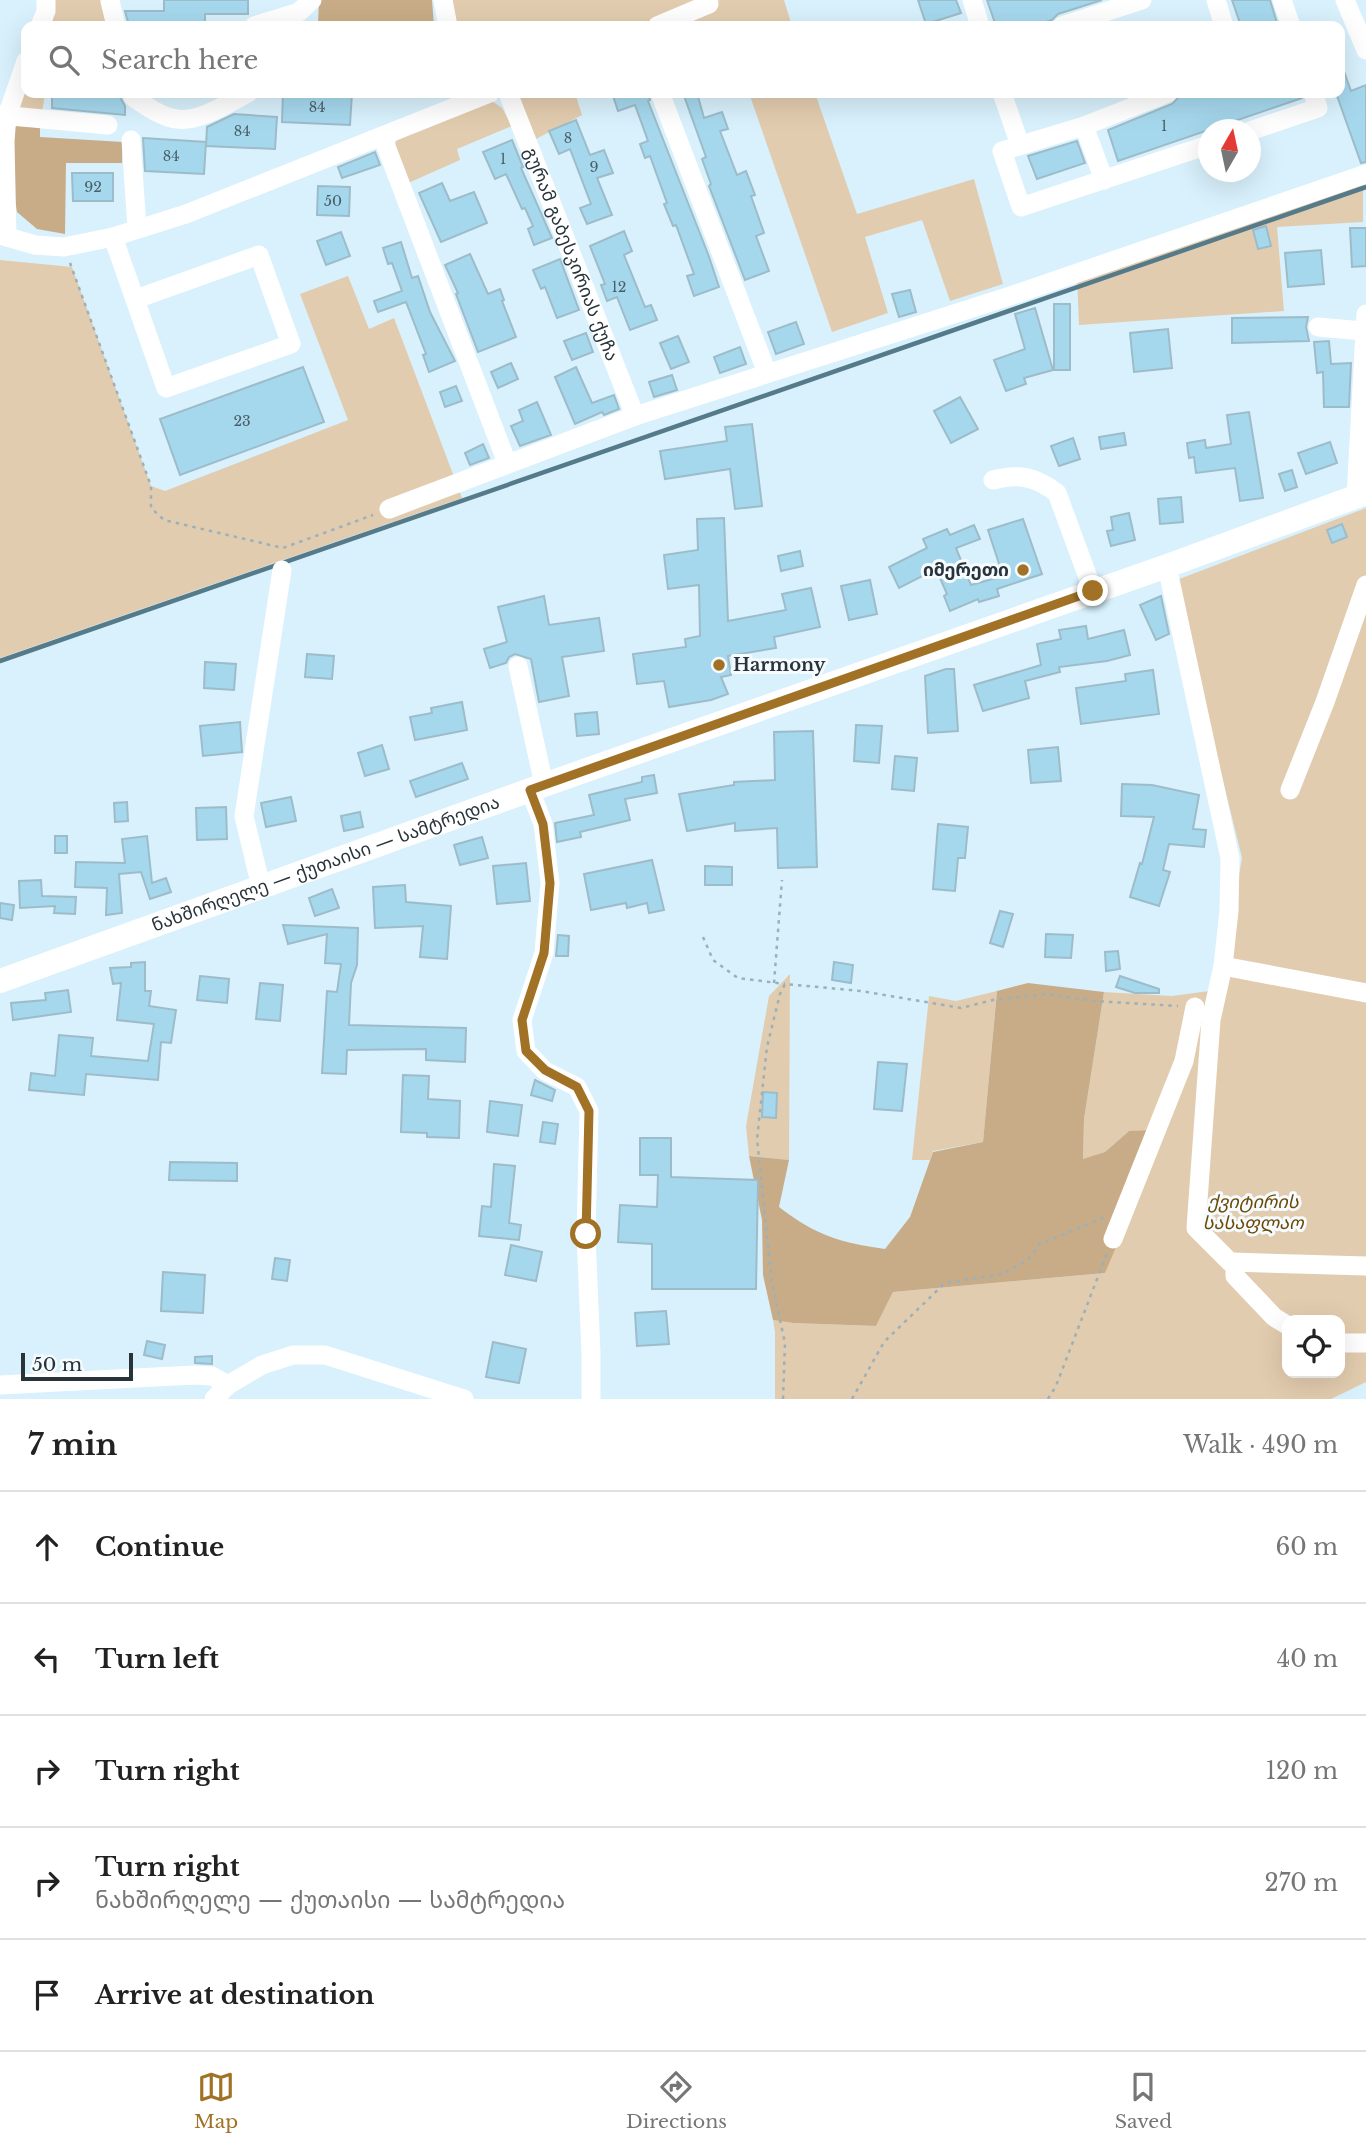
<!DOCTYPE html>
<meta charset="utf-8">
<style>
body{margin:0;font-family:"Libre Baskerville","Noto Sans Georgian",serif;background:#f2f2f2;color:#222}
.controls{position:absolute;right:21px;bottom:21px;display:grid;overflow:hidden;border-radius:14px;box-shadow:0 7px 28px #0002}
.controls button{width:63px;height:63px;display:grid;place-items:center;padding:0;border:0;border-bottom:2px solid #e0e0e0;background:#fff;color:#222;font:35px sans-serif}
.compass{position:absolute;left:1198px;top:119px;width:63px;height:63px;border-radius:50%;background:#fff;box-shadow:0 7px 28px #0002;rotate:9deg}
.scale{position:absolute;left:21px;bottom:18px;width:112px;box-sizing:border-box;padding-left:7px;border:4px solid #28343a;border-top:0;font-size:19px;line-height:24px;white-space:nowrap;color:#28343a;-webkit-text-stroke:5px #f5fbfe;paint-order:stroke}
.stop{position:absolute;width:21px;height:21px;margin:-16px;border:5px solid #a17225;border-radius:50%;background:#fff}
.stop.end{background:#a17225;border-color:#fff;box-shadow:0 2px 7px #0008}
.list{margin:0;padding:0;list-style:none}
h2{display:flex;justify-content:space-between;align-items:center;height:91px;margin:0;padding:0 28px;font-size:30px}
h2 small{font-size:23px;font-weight:400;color:#767676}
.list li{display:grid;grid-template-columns:46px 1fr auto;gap:21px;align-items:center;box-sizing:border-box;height:112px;padding:0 28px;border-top:2px solid #e0e0e0}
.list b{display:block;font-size:26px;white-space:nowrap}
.list p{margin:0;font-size:23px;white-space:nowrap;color:#767676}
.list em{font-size:23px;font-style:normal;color:#767676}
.icon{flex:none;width:38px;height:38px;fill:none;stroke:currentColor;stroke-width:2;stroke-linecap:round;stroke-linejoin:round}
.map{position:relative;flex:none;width:1366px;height:1399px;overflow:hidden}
.search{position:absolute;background:#fff;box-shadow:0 7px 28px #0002;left:21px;right:21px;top:21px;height:77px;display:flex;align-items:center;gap:18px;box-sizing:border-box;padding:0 24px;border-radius:14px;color:#767676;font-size:26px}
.sheet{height:651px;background:#fff}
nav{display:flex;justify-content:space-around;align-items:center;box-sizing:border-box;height:98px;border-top:2px solid #e0e0e0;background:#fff;font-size:19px;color:#767676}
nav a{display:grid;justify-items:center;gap:4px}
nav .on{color:#a17225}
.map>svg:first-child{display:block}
.green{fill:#e2ccaf;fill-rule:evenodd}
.forest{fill:#c8ac87}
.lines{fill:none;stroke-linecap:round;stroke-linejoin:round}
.stream{stroke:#557a8a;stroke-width:4.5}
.building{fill:#a6d8ed;stroke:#9dbcc9;stroke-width:2}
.path{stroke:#9bb0b9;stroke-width:2.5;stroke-dasharray:3.5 5;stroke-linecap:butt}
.minor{stroke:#fff;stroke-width:19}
.major{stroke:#fff;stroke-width:24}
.route{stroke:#a17225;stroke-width:9}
.poi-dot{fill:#a17225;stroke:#f5fbfe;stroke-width:2.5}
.labels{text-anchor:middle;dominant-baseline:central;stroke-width:6;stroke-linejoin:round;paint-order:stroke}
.number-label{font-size:14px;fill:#485d67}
.street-label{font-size:18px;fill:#28343a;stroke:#f5fbfe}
.poi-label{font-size:18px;font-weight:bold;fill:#28343a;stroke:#f5fbfe;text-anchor:end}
.park-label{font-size:18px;font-style:italic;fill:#6c4802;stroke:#f5fbfe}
</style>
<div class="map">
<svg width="1366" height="1399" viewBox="0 0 1366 1399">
<rect width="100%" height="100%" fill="#d8f1fc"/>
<!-- green -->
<g class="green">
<polygon points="54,0 118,0 115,26 50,26"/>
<polygon points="448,0 703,0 639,26 452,26"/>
<polygon points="720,0 784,0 792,26 657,26"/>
<polygon points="26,85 26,93 45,93 40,127 14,126"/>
<polygon points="522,93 575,93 582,115 536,139 518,95"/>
<polygon points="749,93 815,93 857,214 974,179 1003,284 950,301 922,220 865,237 888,313 832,332"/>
<polygon points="492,101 502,108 512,126 457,149 460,160 406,184 393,150 397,140"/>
<polygon points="1363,177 1363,222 1277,227 1284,311 1079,325 1077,277"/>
<polygon points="0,260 72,267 151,486 165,491 348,420 300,294 348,276 369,329 394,318 462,498 0,658"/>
<path d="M1366,508V1382L1331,1399H775V1332L773,1320L793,1323L876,1326L893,1292L1105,1273L1129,1131L1105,1152L1083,1160L1084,1119L1104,992L1172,996L1209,991L1223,966L1242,858L1174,581ZM1287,1320H1340V1373H1287Z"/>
<polygon points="790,974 789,1160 749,1156 746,1126 769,996"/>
<polygon points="997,991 983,1142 933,1151 930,1160 912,1160 929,996 956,1001"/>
</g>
<!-- forest -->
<g class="forest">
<polygon points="319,0 432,0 434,26 318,24"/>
<polygon points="14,126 40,127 40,137 123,142 122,163 66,163 65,234 37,229 17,212 14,194"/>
<path d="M1028,983L1104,992L1084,1119L1083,1159L1105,1152L1129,1131L1156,1130L1165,1132L1105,1273L893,1292L876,1326L793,1323L773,1320L763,1275L762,1220L749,1156L789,1160L779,1207C815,1235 841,1243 885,1249L910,1217L933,1152L983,1142L997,991Z"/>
</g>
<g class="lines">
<!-- stream -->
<polyline class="stream" points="0,661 1366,187"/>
</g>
<!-- building -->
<g class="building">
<polygon points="164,0 248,0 248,14 205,14 205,26 137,26 136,22 128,22 125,11 164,11"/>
<polygon points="918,0 956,0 961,13 926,24"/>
<polygon points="987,0 1102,0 1058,14 1052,20 1034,26 996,26"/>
<polygon points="1232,0 1270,0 1278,26 1241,26"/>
<polygon points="1341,63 1351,91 1366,85 1366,162 1361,163 1336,93 1340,93"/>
<polygon points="283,93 352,93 350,125 282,122"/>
<polygon points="622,93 648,93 650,100 648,101 708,254 719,287 694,296 687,276 694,274 676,225 673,226 664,204 667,203 650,156 645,158 640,144 648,141 635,105 618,111 613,96"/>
<polygon points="683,93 697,93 704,118 722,112 728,129 720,131 737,175 746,171 755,195 751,196 764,233 756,236 769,271 745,280 709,186 711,184 702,159 706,157"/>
<polygon points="1192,93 1301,93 1302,98 1118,161 1108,130 1172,104 1179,97"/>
<polygon points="52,96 120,97 125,106 125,115 52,108"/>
<polygon points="234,114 277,117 275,149 206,146 207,127"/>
<polygon points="576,120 590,155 604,150 613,173 597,178 612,215 587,224 580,208 591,204 570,149 559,154 549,131"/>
<polygon points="143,138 206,142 204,174 145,171"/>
<polygon points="512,140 523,167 521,168 552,238 534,245 528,229 533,226 525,208 522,209 506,174 495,179 483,152"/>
<polygon points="1077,141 1085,163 1037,179 1028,156"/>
<polygon points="375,152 380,165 342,178 338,167"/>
<polygon points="72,173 113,173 113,201 73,201"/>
<polygon points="442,183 450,201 474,192 487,223 441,242 419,193"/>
<polygon points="318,186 350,187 349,216 317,215"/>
<polygon points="1266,226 1271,246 1258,249 1253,230"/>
<polygon points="1350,228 1366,228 1366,266 1352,267"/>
<polygon points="624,231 632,251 624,255 645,307 651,305 657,320 630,330 617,297 607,301 601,285 605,284 590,246"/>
<polygon points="341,232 350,256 326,265 317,241"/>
<polygon points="401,242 412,278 418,276 430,312 455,361 429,372 423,355 426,354 406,302 378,312 374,301 402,291 392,263 388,264 383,248"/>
<polygon points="1321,250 1324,284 1288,287 1285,253"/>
<polygon points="470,254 488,294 500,289 504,300 502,301 516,337 478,352 456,294 458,293 445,265"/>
<polygon points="560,259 579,310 557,318 545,287 541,289 533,270"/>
<polygon points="910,290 916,312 899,317 892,294"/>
<rect x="1054" y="304" width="16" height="66"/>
<polygon points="1035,308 1053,370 1024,378 1026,384 1006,391 994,360 1025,349 1015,314"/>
<polygon points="1308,317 1306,327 1309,341 1232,343 1232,318"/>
<polygon points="796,322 804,344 776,354 768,332"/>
<polygon points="1168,329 1172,368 1134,372 1130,333"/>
<polygon points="586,333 593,352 572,360 564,341"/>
<polygon points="678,336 689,362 671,369 660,343"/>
<polygon points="1329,341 1331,364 1351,363 1349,407 1324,407 1323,372 1317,373 1314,342"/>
<polygon points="740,347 746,364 720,373 714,357"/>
<polygon points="511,363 518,379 498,388 491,372"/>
<polygon points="303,367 324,422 180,475 160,419"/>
<polygon points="576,367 592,403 614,395 619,409 604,415 602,412 575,424 555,377"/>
<polygon points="672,375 677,390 654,397 649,382"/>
<polygon points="456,386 462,401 445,407 440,392"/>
<polygon points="960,397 978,429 951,443 934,411"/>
<polygon points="537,402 551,435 520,446 511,426 523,421 519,410"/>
<polygon points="1249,412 1263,498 1240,501 1235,468 1196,473 1194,457 1189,458 1187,443 1205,440 1206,448 1231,444 1227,415"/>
<polygon points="752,424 762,506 735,509 730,469 665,479 660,451 727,441 725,427"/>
<polygon points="1124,433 1126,445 1101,449 1099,437"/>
<polygon points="1073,438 1080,459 1059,466 1051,446"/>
<polygon points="1330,442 1337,463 1306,474 1298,453"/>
<polygon points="483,444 489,458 470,465 465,453"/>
<polygon points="1292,470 1297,487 1285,491 1279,474"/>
<polygon points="1181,497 1183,522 1160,524 1158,499"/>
<polygon points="1129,513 1135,540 1111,546 1107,531 1113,530 1111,517"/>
<polygon points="724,518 728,621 786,610 782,594 811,588 820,627 774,637 776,648 728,656 731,675 721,677 728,694 711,700 669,707 664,681 637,684 633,654 686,647 685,639 700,636 699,585 668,589 664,555 698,550 697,519"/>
<polygon points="1023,519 1042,574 997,589 999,596 979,602 978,599 950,611 944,596 947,594 936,569 899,588 889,567 927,548 923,539 947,529 950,535 974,525 980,539 956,548 971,585 1003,576 988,530"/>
<polygon points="1342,524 1347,537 1332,543 1327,530"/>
<polygon points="800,551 803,566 781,571 778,556"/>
<polygon points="870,580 877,614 849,620 841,586"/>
<polygon points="544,596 549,625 599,618 604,651 562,657 569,696 539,702 531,659 515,654 509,657 506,663 490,668 484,649 507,642 498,607"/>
<polygon points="1161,596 1169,634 1156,640 1140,605"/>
<polygon points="1086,626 1088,639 1124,630 1130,655 1107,661 1059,667 1060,672 1025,681 1029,698 983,711 974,685 1041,665 1037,644 1061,639 1059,630"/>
<polygon points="307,654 334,656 332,679 305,677"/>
<polygon points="205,662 236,664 234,690 204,688"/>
<polygon points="946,669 954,669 958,731 928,733 925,676"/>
<polygon points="1153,670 1159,714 1081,724 1076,688 1126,681 1125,674"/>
<polygon points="462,702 467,730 415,740 410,717 432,713 431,708"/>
<polygon points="597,712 599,734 577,736 575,714"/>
<polygon points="240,722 242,752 203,756 200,726"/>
<polygon points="856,725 882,726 879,763 854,761"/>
<polygon points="813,731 817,867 778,868 777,828 735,831 735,823 687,831 679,794 734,785 734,782 775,780 774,732"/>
<polygon points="382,745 389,769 365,776 358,753"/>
<polygon points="1058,747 1061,781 1031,783 1028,750"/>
<polygon points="895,756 917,758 914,791 892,789"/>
<polygon points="462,763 468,779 416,797 410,781"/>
<polygon points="654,775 657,793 625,799 630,820 580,832 581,837 557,842 555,823 594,815 589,795 642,782 642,777"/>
<polygon points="1122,784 1152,785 1199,795 1193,829 1206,830 1204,847 1169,844 1163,870 1170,872 1159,906 1130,897 1140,863 1142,864 1154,817 1121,816"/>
<polygon points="291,797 296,821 266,827 261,803"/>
<polygon points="127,802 128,821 115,822 114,803"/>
<polygon points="226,807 227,839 197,840 196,808"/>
<polygon points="360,812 363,827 344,831 341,816"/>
<polygon points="938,824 968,827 965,858 958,858 955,891 933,889"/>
<rect x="55" y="836" width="12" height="17"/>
<polygon points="147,836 152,883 166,878 171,892 150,899 141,872 119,874 122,913 106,915 107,888 75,887 76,862 125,863 122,839"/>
<polygon points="482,837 488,858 460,865 454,845"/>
<polygon points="652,860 664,910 649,913 647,903 627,908 626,903 591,910 584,874"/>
<polygon points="526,863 530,901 497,904 493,866"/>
<polygon points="705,866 732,867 732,885 705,885"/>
<polygon points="41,880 42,896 76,897 75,914 54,913 55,906 20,908 19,881"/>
<polygon points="405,885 406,902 451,906 447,959 420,957 423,926 375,928 373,887"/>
<polygon points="332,889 339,908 315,916 309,898"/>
<polygon points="0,903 14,905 12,920 0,918"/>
<polygon points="1000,911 1013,914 1003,947 990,943"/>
<polygon points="283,925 358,928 357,965 351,983 349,1025 466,1028 465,1062 426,1060 426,1049 347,1050 346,1074 322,1073 327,991 337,992 341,964 325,963 327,934 288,944"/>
<polygon points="1046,934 1073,935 1071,958 1045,957"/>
<polygon points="558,935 569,936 568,956 556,956"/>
<polygon points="1118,951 1120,969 1106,971 1105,952"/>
<polygon points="145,962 145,991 151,991 149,1006 176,1010 171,1043 161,1042 158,1080 86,1074 84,1095 29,1090 31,1073 55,1076 59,1035 93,1038 91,1056 148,1061 154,1024 117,1020 121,983 113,984 110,968 131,967 131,963"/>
<polygon points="834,962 853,965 851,983 832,980"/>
<polygon points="200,976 229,979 227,1003 197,1000"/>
<polygon points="1120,976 1159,989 1159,993 1135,993 1116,987"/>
<polygon points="260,983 283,985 280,1021 256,1019"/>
<polygon points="68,990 71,1012 13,1020 11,1003 46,1000 45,993"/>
<polygon points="878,1062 907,1064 902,1111 874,1109"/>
<polygon points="403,1075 429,1076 428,1099 460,1101 459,1138 427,1137 427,1133 401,1132"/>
<polygon points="535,1080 555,1090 552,1101 531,1095"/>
<polygon points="763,1092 777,1093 776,1118 762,1117"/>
<polygon points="490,1101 522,1105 518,1136 487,1132"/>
<polygon points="543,1122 558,1124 555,1144 540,1142"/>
<polygon points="640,1138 671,1138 671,1177 758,1180 756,1289 652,1289 652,1244 618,1242 620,1205 657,1207 658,1175 640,1175"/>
<polygon points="170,1162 237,1163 237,1181 169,1180"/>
<polygon points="494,1164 515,1166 509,1223 521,1225 519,1240 479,1236 482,1206 491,1207"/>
<polygon points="511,1245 542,1252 536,1281 505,1275"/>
<polygon points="275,1258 290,1260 287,1281 272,1279"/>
<polygon points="163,1272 205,1275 203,1313 161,1311"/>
<polygon points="666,1311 669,1344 637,1346 635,1313"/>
<polygon points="147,1341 165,1345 162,1359 144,1355"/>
<polygon points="493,1342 526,1349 519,1383 486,1377"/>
<polygon points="212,1356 212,1364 195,1363 195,1357"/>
</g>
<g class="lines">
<!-- path -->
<g class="path">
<polyline points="70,263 151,486 151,508 164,520 283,548 373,515"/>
<polyline points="703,937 713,960 738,978 785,984"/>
<polyline points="774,983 782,880"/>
<polyline points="783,1399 785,1343 772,1283 757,1139 767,1047 780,994 785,984 861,991 961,1008 993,1000 1047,994 1094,1001 1178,1006"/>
<polyline points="852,1399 884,1342 945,1283 1002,1274 1028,1260 1040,1244 1103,1218"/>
<polyline points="1048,1399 1056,1386 1107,1253"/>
</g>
<!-- minor -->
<g class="minor">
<polyline points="443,0 448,26"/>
<polyline points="972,0 980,26"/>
<polyline points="1216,0 1224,26"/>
<polyline points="1282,0 1291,26"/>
<polyline points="1345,0 1366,50"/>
<polyline points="110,1 116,26"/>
<polyline points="40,26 46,11 46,0"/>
<polyline points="254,26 299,12 312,0"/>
<polyline points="657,26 709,4"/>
<polyline points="1062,26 1142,0"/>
<path d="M132,93L133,97C146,106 161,117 177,119C198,123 230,102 248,93"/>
<path id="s1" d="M508,93L635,416"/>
<polyline points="660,93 767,373"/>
<polyline points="1002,93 1020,145"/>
<polyline points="0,115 108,125"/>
<polyline points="1084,126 1168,93"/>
<polyline points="1250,131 1318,108 1313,93"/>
<polyline points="382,136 507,463"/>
<polyline points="131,140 137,229"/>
<polyline points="1104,180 1084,126 1002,151 1021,207 1208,145"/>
<polyline points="0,235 35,245 64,247 113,237 186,214 490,93"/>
<polyline points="7,237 5,141 7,116 26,61"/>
<polyline points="113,237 166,388 291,344 259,255 136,299"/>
<polyline points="1318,327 1364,331"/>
<path d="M993,480C1019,473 1036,477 1057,493L1093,591"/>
<polyline points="1356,497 1366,314"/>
<polyline points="389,509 635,416 1010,296 1366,174"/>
<polyline points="1167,566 1230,858 1229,911 1223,966 1211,1020 1196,1228 1230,1262 1366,1266"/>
<polyline points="518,666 544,785"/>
<polyline points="530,790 543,824 550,883 544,953 522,1020 526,1051 545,1071 577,1087 589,1111 586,1234 591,1354 591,1399"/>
<polyline points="1290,790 1325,702 1366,585"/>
<polyline points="261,887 244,816 282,570"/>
<polyline points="1223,966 1366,993"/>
<polyline points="1113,1239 1184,1061 1195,1007"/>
<polyline points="1235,1262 1235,1276 1274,1317 1287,1325"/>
<polyline points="1340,1343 1366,1343"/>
<polyline points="0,1385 194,1375 212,1376 228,1385"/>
<polyline points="214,1399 228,1385 262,1365 293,1355 325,1355 464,1399"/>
</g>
<!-- major -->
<path class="major" id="s2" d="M0,981L544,785L1167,566L1366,493"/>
</g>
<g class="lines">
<!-- route -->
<polyline class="route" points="586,1234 589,1111 577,1087 545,1070 526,1051 522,1020 544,953 550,883 543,824 530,790 1093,591"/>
</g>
<!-- markers -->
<g class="poi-dot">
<circle cx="1023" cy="570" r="7"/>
<circle cx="719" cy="665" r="7"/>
</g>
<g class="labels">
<!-- number labels -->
<g class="number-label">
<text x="317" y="107">84</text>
<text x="1164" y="126">1</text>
<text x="242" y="131">84</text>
<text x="568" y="138">8</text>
<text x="171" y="156">84</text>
<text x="503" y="159">1</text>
<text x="594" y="167">9</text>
<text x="93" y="187">92</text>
<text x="333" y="201">50</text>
<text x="619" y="287">12</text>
<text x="242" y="421">23</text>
</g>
<!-- street labels -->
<g class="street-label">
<text stroke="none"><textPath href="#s1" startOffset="173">გურამ გაბესკირიას ქუჩა</textPath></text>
<text stroke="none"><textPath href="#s2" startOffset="346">ნახშირღელე — ქუთაისი — სამტრედია</textPath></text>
</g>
<!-- poi labels -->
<g class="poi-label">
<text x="1009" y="570">იმერეთი</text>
<text x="733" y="665" text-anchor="start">Harmony</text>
</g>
<!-- park labels -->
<g class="park-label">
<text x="1253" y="1202">ქვიტირის<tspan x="1253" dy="21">სასაფლაო</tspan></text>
</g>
</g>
</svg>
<div class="controls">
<button><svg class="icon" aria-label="locate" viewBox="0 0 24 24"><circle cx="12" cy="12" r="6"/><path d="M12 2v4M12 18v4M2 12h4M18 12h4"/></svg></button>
</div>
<svg class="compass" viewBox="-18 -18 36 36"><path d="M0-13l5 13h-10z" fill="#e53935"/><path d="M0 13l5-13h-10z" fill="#767676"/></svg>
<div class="scale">50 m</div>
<div class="stop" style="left:586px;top:1234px"></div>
<div class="stop end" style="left:1093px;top:591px"></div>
<div class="search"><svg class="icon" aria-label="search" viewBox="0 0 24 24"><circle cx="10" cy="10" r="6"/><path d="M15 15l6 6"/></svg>Search here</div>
</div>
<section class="sheet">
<h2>7 min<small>Walk · 490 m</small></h2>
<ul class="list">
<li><svg class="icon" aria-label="ahead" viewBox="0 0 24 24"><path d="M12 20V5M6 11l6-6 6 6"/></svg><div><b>Continue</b></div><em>60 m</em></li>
<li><svg class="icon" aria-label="left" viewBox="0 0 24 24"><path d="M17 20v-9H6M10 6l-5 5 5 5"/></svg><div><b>Turn left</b></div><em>40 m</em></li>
<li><svg class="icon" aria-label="right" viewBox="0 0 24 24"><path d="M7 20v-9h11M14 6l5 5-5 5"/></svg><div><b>Turn right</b></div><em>120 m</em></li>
<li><svg class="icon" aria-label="right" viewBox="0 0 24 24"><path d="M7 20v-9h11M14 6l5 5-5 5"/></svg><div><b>Turn right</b><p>ნახშირღელე — ქუთაისი — სამტრედია</p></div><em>270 m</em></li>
<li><svg class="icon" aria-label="arrive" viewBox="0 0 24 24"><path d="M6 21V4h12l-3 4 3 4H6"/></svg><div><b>Arrive at destination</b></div></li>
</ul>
</section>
<nav>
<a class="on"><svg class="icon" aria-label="map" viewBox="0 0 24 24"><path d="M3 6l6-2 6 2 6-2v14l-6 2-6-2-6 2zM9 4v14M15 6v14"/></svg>Map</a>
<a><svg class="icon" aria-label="directions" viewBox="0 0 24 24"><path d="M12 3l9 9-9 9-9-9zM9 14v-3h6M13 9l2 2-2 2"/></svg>Directions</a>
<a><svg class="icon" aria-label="saved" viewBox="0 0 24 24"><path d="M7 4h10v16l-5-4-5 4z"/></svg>Saved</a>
</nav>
